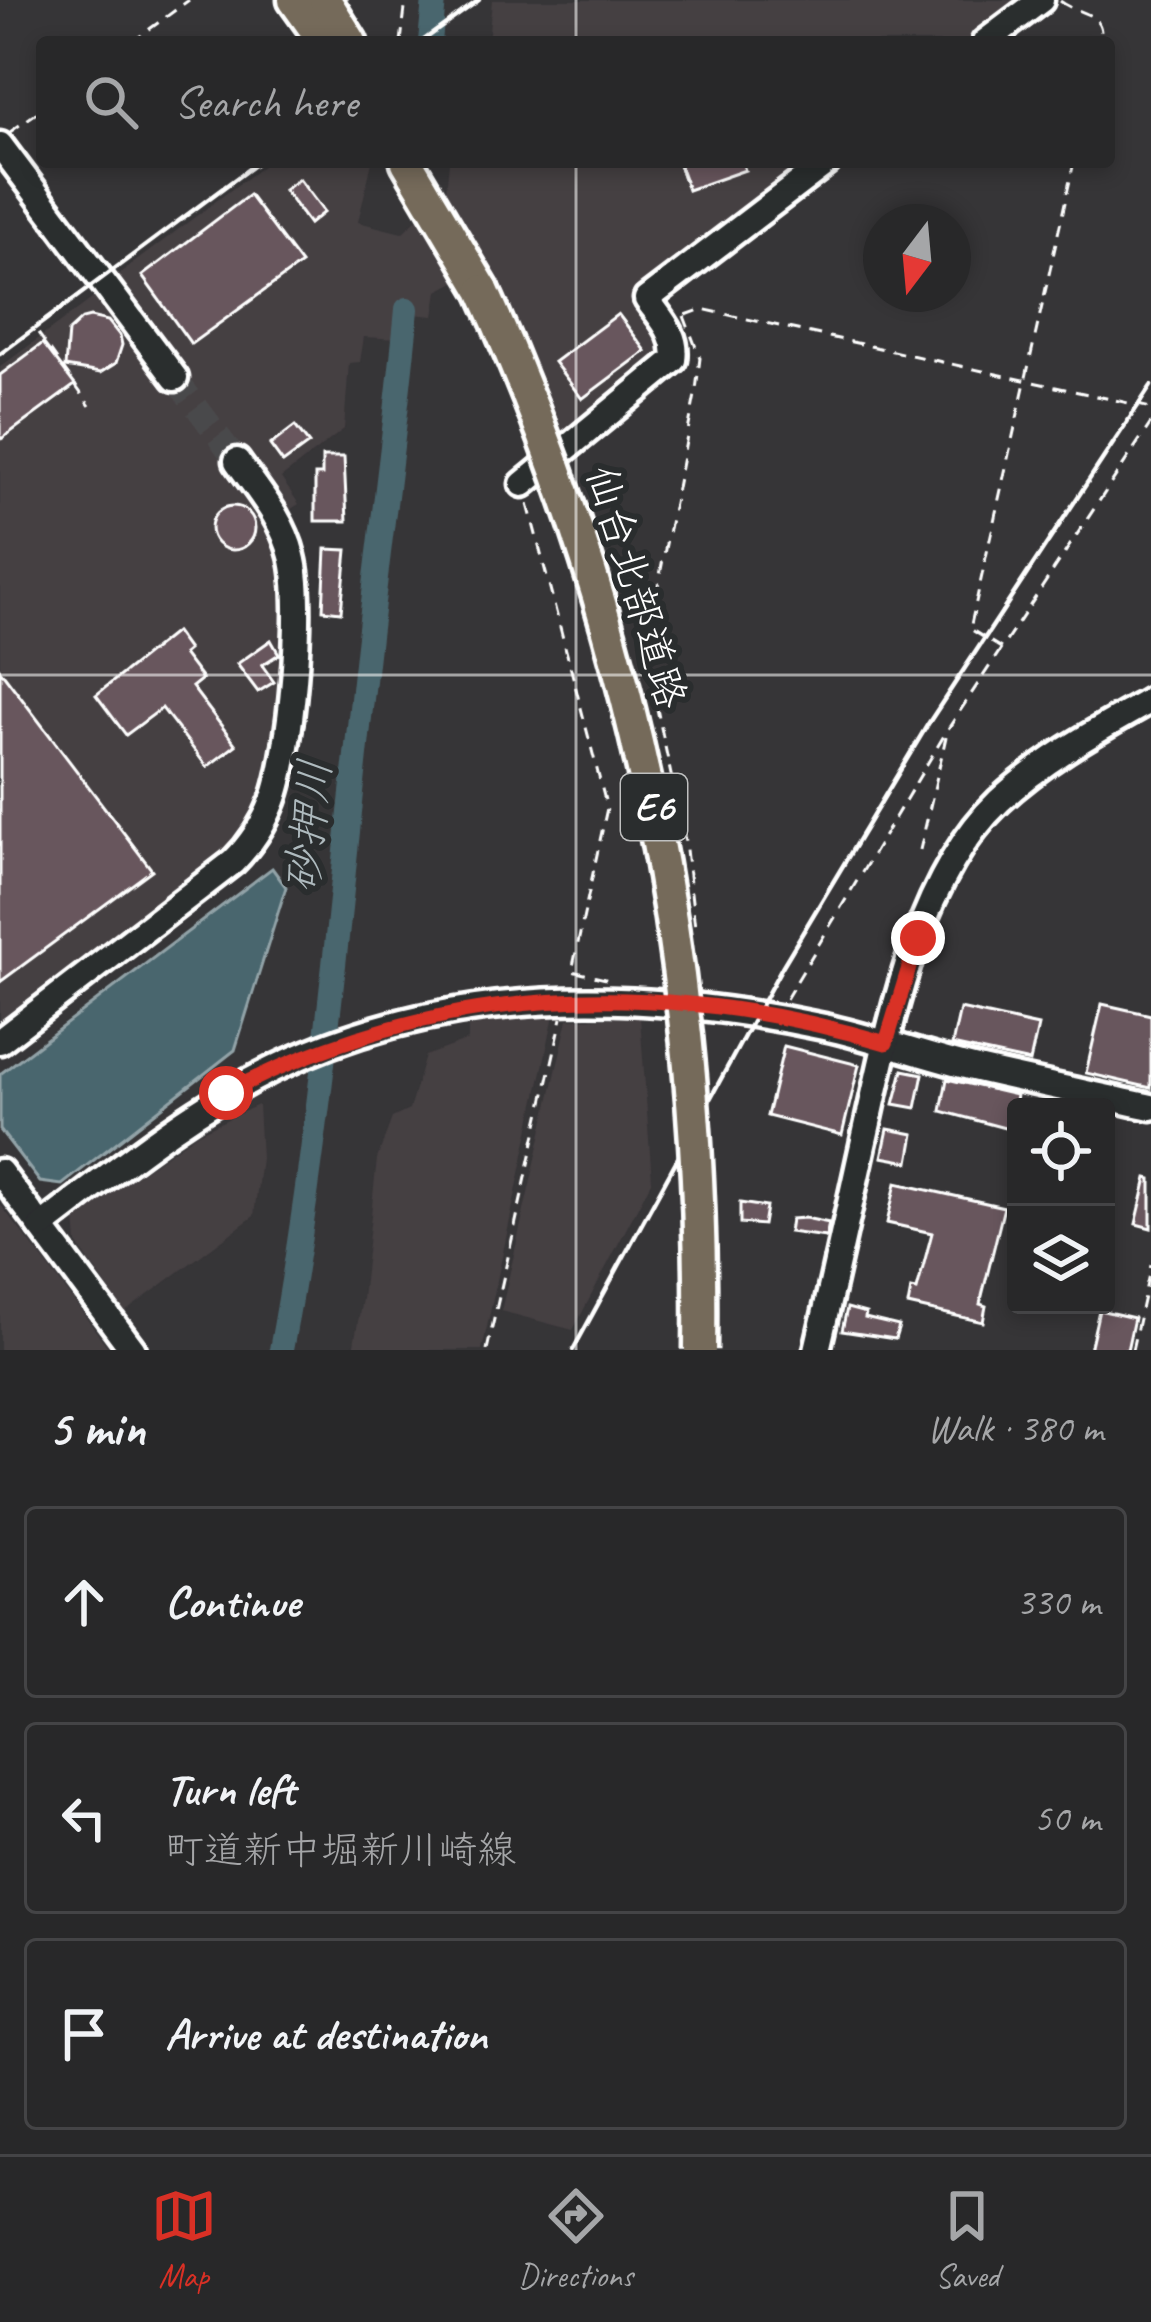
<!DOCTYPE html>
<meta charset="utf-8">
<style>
body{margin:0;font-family:Caveat,"Klee One",sans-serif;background:#303031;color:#f1f3f6}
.controls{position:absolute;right:36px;bottom:36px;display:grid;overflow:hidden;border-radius:12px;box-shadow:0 6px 18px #0003}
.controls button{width:108px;height:108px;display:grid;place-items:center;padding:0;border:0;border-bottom:3px solid #444446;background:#282829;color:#f1f3f6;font:60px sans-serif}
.compass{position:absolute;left:863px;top:204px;width:108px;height:108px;border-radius:50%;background:#282829;box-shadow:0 6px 18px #0003;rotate:196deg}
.stop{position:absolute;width:36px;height:36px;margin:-27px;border:9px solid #d93025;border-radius:50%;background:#fff}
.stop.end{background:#d93025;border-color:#fff;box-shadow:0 3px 12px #0008}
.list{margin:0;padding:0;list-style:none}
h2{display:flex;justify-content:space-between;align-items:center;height:156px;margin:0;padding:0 48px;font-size:51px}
h2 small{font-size:39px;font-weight:400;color:#a5a6a8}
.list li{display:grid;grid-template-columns:78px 1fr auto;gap:36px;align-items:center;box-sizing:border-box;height:192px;margin:0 24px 24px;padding:0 24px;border:3px solid #444446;border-radius:12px}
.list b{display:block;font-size:45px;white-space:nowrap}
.list p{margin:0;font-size:39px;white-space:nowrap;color:#a5a6a8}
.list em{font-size:39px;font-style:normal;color:#a5a6a8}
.icon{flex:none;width:66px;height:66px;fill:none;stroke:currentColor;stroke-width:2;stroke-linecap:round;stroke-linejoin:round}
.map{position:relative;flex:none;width:1151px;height:1350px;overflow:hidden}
.search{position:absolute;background:#282829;box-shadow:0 6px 18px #0003;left:36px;right:36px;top:36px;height:132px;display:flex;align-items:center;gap:30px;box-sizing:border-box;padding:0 42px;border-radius:12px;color:#a5a6a8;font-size:45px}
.sheet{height:804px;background:#282829}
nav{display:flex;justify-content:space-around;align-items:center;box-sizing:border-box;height:168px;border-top:3px solid #444446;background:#282829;font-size:33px;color:#a5a6a8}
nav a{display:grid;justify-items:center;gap:6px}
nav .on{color:#d93025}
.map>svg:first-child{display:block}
.built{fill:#453f42}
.water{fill:#4a666e;stroke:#92a3a8;stroke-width:3}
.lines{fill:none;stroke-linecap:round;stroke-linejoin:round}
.river{stroke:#4a666e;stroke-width:24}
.building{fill:#68565d;stroke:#fff;stroke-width:3}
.secondary-tunnel{stroke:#4a494b;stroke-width:24;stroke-dasharray:24 12;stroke-linecap:butt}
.secondary-casing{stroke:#fff;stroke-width:33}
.highway-casing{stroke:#fff;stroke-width:39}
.path{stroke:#fff;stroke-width:3;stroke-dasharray:12 9;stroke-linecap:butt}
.secondary{stroke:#2a2d2e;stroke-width:24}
.highway{stroke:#746a5a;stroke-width:30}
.rail{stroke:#fff;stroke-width:4.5}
.highway-bridge-casing{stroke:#fff;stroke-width:39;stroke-linecap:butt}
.highway-bridge{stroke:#746a5a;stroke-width:30}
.route{stroke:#d93025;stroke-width:15}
.grid{fill:none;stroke:#fff;stroke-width:3;stroke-opacity:0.55}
.labels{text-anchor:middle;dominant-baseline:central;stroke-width:12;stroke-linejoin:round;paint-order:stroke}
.shield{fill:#2a2d2e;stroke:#bfc0c0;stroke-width:3}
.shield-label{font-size:39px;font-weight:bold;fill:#fff}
.street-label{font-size:42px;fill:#fff;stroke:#2a2d2e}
.water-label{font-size:45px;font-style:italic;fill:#aebabe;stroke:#2a2d2e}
</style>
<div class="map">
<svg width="1151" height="1350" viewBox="0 0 1151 1350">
<rect width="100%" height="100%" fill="#363537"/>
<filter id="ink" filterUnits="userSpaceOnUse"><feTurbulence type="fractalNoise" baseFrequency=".00833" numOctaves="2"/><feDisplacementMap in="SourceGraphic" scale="24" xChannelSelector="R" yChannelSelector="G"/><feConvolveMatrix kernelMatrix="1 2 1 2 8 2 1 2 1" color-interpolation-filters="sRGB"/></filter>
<g filter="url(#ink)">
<!-- built -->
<g class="built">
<polygon points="492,0 1021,0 966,42 488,42"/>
<polygon points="268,162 372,162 358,222 402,233 446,192 449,162 808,162 630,298 666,343 663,360 559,438 483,267 438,291 434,316 402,313 398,339 364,337 360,362 349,363 344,429 281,478 299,504 288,511 247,452 226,466 275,539 288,591 267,778 254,812 223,854 0,1024 0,367 96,296 168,391 190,374 115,277"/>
<polygon points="554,1015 482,1350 353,1350 362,1299 377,1159 392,1118 409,1110 425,1056 468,1040 468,1027 513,1018"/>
<polygon points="640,1017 652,1180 573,1330 501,1311 568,1019"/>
<polygon points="258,1105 261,1158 254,1216 125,1312 77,1244 75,1218 198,1133"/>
<polygon points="0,1204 45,1262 110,1350 0,1350"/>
</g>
<!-- water -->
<polygon class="water" points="272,868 286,887 235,1050 62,1185 40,1182 0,1130 0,1074"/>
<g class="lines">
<!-- river -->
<g class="river">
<polyline points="430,42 434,0"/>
<path d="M281,1350C323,1122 340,892 366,663C379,545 396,427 407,309"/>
</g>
</g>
<!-- building -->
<g class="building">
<polygon points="678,162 742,162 745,170 688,190"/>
<polygon points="299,179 324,212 309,224 284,190"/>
<polygon points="249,195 301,264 191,344 142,276"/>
<polygon points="618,314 646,351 582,399 554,362"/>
<polygon points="90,317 108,321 120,336 122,345 116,363 100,373 65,367 68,332 82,319"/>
<polygon points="43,343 75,385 0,440 0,375"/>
<polygon points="295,426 309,444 283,463 270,445"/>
<polygon points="322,457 344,457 347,521 315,521 315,475 322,475"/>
<circle cx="233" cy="528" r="22"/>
<polygon points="326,549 347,550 341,612 323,610"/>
<polygon points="175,632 188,650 183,654 202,679 192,687 236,745 207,767 162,708 126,735 96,695"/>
<polygon points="271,640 279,654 262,665 274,682 258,692 237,664"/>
<polygon points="0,670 152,870 0,982"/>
<polygon points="1102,1004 1151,1015 1151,1088 1086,1073"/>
<polygon points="960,1009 1038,1026 1030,1062 952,1045"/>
<polygon points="784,1046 859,1065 842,1135 767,1116"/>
<polygon points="903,1070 923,1074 916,1108 894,1104"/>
<polygon points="947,1079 1016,1095 1013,1115 1016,1116 1016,1131 941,1111"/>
<polygon points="888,1129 914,1134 909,1162 882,1157"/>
<polygon points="1147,1178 1151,1179 1151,1228 1136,1224"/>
<polygon points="896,1183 1004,1207 980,1304 986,1306 983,1322 908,1305 911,1289 917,1290 932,1233 887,1223"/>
<polygon points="740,1203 766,1207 763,1225 740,1223"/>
<polygon points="805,1218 829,1223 826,1237 789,1232 791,1219"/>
<polygon points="847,1308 866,1313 865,1318 899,1326 895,1339 842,1331"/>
<polygon points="1099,1310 1134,1318 1127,1350 1090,1350"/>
</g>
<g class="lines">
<!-- secondary-tunnel -->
<polyline class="secondary-tunnel" points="175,378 237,461"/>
<!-- secondary casing -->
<g class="secondary-casing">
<g id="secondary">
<polyline points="985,42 1041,0"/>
<polyline points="0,145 175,378"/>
<path d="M523,484L674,360C678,335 661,319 647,299L827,162"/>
<path d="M0,1041L233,862C250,845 264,824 273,801C291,754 305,605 292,556C283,519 258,491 237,461"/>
<polyline points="0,1172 133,1350"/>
<path d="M41,1227C116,1170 189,1110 273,1069C448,984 639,988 824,1027C875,1038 923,1056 973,1068C1032,1082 1092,1094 1151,1107"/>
<path d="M817,1350C833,1282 848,1213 863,1145C888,1035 914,882 999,801C1044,759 1098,730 1151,700"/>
</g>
</g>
<!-- highway casing -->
<g class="highway-casing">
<g id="highway">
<polyline points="294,0 324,42"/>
<polyline points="325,0 351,42"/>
<polyline points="407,162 483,290"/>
</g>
</g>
<!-- path -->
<g class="path">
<path d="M1060,1C1078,15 1107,11 1100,42"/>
<polyline points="132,42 189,0"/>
<polyline points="401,42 406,0"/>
<polyline points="10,132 42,109"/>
<polyline points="686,315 702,309 1151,408"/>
<polyline points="684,316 700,358 696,390 645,652 685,841 695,927"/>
<polyline points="38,333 90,406"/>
<polyline points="528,504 607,808 572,971 614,981"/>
<polyline points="1001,648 970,629 1074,162"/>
<polyline points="920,850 946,737"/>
<polyline points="786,999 948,729 1151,423"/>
<polyline points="487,1350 562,1018"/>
<polyline points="1132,1350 1151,1265"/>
</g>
<!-- secondary -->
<use href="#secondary" class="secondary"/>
<!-- highway -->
<use href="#highway" class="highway"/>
<!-- rail -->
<g class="rail">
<polyline points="421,42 479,0"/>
<polyline points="0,354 258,162"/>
<polyline points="573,1350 782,967 928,724 1151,386"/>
</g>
<!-- highway-bridge casing -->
<g class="highway-bridge-casing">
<path id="highway-bridge" d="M483,290C637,632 705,975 700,1350"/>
</g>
<!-- highway-bridge -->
<use href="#highway-bridge" class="highway-bridge"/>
</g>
</g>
<g class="lines" filter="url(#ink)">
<!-- route -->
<path class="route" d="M226,1093C437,983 660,976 886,1043L918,938"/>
</g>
<!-- grid -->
<path class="grid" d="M576,0V42M576,162V1350M0,675H1151"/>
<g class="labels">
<!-- shield labels -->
<rect class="shield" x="621" y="774" width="66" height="66" rx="9"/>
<g class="shield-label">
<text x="654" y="807">E6</text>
</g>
<!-- street labels -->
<g class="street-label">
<text transform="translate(636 587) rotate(73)">仙台北部道路</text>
</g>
<!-- water labels -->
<g class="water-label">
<text transform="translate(309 826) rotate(-84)">砂押川</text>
</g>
</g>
</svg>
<div class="controls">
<button><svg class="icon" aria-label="locate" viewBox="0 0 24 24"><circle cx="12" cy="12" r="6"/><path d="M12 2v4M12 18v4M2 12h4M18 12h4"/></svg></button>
<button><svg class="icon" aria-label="layers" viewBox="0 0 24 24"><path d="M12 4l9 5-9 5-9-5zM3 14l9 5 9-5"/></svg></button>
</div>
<svg class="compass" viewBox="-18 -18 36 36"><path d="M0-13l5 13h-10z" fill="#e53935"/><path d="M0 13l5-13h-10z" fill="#a5a6a8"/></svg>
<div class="stop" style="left:226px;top:1093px"></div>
<div class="stop end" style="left:918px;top:938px"></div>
<div class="search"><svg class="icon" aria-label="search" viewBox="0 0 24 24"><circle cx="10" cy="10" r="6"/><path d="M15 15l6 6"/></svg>Search here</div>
</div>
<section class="sheet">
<h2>5 min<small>Walk · 380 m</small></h2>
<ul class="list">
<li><svg class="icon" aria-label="ahead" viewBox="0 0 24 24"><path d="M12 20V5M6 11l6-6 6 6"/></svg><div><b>Continue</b></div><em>330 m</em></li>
<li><svg class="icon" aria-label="left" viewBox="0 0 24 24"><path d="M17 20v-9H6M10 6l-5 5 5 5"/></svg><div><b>Turn left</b><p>町道新中堀新川崎線</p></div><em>50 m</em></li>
<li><svg class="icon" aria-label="arrive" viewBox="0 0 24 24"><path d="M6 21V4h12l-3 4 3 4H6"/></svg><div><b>Arrive at destination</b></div></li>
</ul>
</section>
<nav>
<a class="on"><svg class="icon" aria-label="map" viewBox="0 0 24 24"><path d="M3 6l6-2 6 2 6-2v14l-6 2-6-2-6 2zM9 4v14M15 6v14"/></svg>Map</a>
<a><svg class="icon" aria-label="directions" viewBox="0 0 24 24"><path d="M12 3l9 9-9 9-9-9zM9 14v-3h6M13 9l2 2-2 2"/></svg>Directions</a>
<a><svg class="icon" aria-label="saved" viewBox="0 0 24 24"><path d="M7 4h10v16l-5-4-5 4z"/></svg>Saved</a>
</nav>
